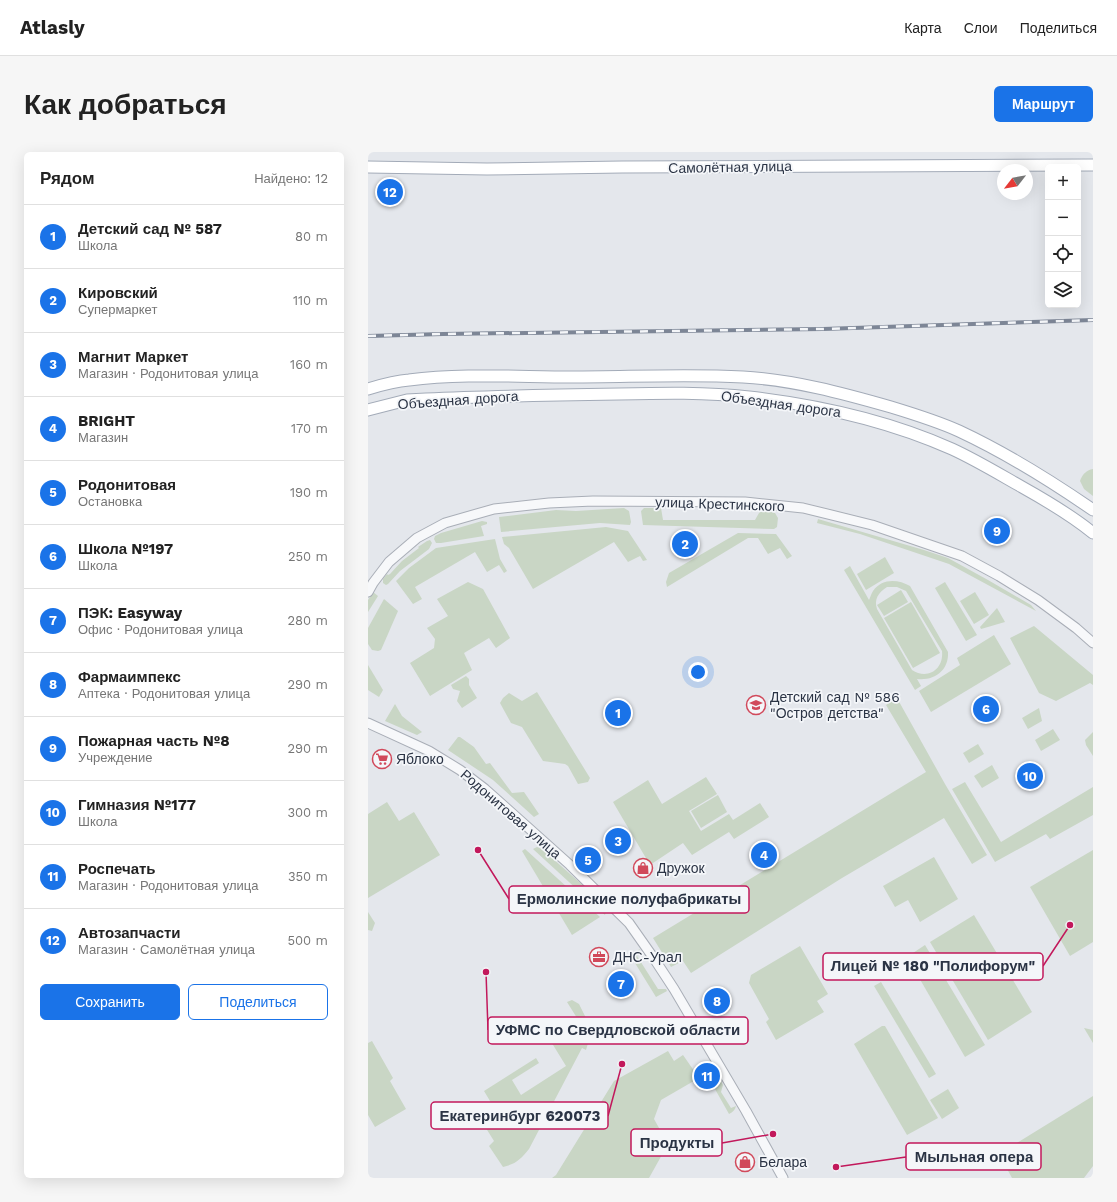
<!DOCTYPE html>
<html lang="ru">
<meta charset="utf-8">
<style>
body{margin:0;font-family:"Work Sans",sans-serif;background:#f6f6f6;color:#222}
.controls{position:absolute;right:12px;top:12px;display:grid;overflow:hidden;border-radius:6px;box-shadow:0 4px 16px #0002}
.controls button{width:36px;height:36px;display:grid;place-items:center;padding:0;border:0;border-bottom:1px solid #e0e0e0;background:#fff;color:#222;font:20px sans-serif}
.compass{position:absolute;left:629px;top:12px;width:36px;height:36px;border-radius:50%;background:#fff;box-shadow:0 4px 16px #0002;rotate:239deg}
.you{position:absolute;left:330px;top:520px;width:14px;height:14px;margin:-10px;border:3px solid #fff;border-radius:50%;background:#1a73e8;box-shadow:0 0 0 6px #1a73e833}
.badge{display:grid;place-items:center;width:26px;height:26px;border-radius:50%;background:#1a73e8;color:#fff;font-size:13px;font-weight:700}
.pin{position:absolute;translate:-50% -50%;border:2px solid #fff;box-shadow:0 1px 4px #0006}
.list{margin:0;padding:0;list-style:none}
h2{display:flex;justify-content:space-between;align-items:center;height:52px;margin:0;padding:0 16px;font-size:17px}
h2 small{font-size:13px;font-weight:400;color:#767676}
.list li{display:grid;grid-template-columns:26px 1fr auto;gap:12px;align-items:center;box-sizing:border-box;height:64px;padding:0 16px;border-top:1px solid #e0e0e0}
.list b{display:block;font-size:15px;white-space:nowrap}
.list p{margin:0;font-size:13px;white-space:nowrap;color:#767676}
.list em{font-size:13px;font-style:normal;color:#767676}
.actions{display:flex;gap:8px;padding:12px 16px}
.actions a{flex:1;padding:9px 0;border:1px solid #1a73e8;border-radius:6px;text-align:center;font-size:14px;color:#1a73e8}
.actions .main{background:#1a73e8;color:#fff}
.icon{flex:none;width:22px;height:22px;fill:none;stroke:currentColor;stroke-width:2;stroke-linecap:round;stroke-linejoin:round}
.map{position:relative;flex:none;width:725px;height:1026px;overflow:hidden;border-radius:6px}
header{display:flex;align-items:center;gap:24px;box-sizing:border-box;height:56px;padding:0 20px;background:#fff;border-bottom:1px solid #e0e0e0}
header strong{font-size:19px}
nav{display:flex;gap:22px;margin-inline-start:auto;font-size:14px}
.intro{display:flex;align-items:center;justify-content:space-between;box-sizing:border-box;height:96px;padding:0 24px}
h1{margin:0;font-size:28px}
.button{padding:10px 18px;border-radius:6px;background:#1a73e8;color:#fff;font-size:14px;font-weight:700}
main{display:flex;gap:24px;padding:0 24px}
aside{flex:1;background:#fff;border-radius:6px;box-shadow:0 4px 16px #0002}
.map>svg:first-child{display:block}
.green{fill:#c9d6c5;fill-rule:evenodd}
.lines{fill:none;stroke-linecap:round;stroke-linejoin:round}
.minor-casing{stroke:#a9aeb7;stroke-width:11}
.major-casing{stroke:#a3abb8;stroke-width:13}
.minor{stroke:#f7f8fa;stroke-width:9}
.major{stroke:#fff;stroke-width:11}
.rail-casing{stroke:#7d8696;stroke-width:4}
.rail{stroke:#f4f6f9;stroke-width:2.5;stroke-dasharray:8;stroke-linecap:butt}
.labels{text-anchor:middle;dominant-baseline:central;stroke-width:3.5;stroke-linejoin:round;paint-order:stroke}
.street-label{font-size:14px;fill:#2b3445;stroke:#f4f6f9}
.poi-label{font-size:14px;fill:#2b3445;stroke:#f4f6f9;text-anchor:start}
.leader{fill:none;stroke:#c2185b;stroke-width:1.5}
.callout-dot{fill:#c2185b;stroke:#f4f6f9;stroke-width:1.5}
.callout{fill:#f4f6f9;stroke:#c2185b;stroke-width:1.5}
.callout-label{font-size:15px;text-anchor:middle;font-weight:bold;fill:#2b3445}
</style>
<header>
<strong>Atlasly</strong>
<nav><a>Карта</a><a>Слои</a><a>Поделиться</a></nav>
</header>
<div class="intro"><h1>Как добраться</h1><a class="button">Маршрут</a></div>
<main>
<aside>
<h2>Рядом<small>Найдено: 12</small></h2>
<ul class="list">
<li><span class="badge">1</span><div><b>Детский сад № 587</b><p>Школа</p></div><em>80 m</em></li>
<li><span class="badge">2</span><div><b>Кировский</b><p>Супермаркет</p></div><em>110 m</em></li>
<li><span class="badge">3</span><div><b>Магнит Маркет</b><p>Магазин · Родонитовая улица</p></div><em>160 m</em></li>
<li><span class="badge">4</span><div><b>BRIGHT</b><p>Магазин</p></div><em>170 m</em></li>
<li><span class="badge">5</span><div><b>Родонитовая</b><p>Остановка</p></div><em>190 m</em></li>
<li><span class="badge">6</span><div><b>Школа №197</b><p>Школа</p></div><em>250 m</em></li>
<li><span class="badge">7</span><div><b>ПЭК: Easyway</b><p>Офис · Родонитовая улица</p></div><em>280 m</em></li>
<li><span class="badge">8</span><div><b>Фармаимпекс</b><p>Аптека · Родонитовая улица</p></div><em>290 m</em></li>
<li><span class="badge">9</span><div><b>Пожарная часть №8</b><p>Учреждение</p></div><em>290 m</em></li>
<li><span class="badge">10</span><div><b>Гимназия №177</b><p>Школа</p></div><em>300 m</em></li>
<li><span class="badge">11</span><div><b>Роспечать</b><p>Магазин · Родонитовая улица</p></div><em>350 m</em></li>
<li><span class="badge">12</span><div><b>Автозапчасти</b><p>Магазин · Самолётная улица</p></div><em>500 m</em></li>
</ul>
<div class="actions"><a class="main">Сохранить</a><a>Поделиться</a></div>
</aside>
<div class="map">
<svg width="725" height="1026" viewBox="0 0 725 1026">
<rect width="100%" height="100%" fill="#e4e7ec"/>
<!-- green -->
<g class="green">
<path d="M725,317V344L716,337L712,329C714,323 718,318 725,317Z"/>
<polygon points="256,356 261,359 263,370 262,373 232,371 133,380 131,365 188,358 208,359"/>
<polygon points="276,356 293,356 295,368 387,368 391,361 396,358 407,361 410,366 409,375 406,377 275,373 273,359"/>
<polygon points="450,367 556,398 580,406 620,428 663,453 668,459 581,412 492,382 449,371"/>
<polygon points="114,369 119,370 119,372 113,374 116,384 73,391 68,391 66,387 67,384 73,381"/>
<polygon points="238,375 260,379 279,408 275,409 272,404 260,410 246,390 165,437 141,396 136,392 134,385"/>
<polygon points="370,381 408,382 424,404 419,407 412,396 400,402 390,386 380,386 299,435 298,430 301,421"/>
<polygon points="127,387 132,407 139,419 136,421 131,413 119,420 107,400 47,435 54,447 45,452 28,429 41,416 68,396"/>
<polygon points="62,388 64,391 61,397 32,419 20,432 18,433 15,431 15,427 19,422 20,423 22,422 34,409 51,396 50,395 59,389"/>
<polygon points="517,405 526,421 498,438 489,422"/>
<path d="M482,414L501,448C502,446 503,442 505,439C514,426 530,427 542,434L580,500C581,518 567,529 549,527L553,534L547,538L476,418ZM519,435H529L538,439L574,499C576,518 559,528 544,518L509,457C506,447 510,441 519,435Z"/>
<polygon points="100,430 115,437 142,486 128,496 121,486 96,501 104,518 62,544 42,511 66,496 67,487 59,476 80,464 69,447"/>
<polygon points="577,430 609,483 598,489 567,436"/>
<polygon points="533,438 540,450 516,464 509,453"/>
<polygon points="5,440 10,444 0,460 0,448"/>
<polygon points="607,440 621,463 606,472 592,449"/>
<polygon points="16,447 30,459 13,498 10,499 4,498 0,492 0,476"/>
<polygon points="543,450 572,501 545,516 516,466"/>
<polygon points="629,456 637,470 613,477 612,475"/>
<polygon points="666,474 725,523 725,533 722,531 688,549 671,541 642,486"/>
<polygon points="626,483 643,512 563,560 551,539 592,513 589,506"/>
<polygon points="0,513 15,538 11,545 0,538"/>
<polygon points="98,524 101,527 101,533 109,546 94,556 89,549 92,539 85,537 83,533"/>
<polygon points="169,540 222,626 220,630 210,632 200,614 197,612 175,609 154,575 143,571 132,551 135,546 141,541 154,549"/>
<polygon points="529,546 577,632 619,703 604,712 576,666 474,726 323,821 315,809 303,815 285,786 558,620 518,553"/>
<polygon points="27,552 34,564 54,580 49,583 17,569"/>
<polygon points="671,556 674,569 660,577 654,566"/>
<polygon points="685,577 692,588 673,599 667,588"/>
<polygon points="725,580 725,604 718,593 717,588"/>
<polygon points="90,585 92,585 106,595 118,612 122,611 144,641 156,640 171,662 166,665 125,628 80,598"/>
<polygon points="610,592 616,602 601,611 595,601"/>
<polygon points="624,613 631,626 614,636 606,624"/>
<polygon points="338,625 349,642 321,659 333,679 361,662 365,668 392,651 401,665 366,687 361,680 324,703 315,691 282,713 245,650 280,628 294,652"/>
<polygon points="597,630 633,690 725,635 725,663 682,687 678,682 627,710 584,637"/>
<polygon points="350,643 359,660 333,676 323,659"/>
<polygon points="19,650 31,669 46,660 72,703 0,746 0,662"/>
<polygon points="169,695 174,697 237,753 238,759 237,763 165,697"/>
<polygon points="157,697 232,765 204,783 154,699"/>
<polygon points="725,698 725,790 702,804 662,735"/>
<polygon points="566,705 590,747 552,770 540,748 527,755 515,734"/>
<polygon points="0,760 7,771 4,779 0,778"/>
<polygon points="606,763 664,860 620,888 562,790"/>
<polygon points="557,793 617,893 597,905 539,805"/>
<polygon points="432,794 460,842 449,849 456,860 408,888 398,870 401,867 381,831 383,823"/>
<polygon points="272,797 269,804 290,837 298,837 299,839 288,845 262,803"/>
<polygon points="513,830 568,922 561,926 506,834"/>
<path d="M204,848L211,852L224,878L218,898L214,896L161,997C153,1007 148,1012 135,1015L121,994L126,989L116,973L131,964L116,939L168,906L171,911L144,928L153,943L198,914L182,888L195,881L199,888L213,878L207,868L209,866L199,850Z"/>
<polygon points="514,874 517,874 570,966 539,983 486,892"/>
<polygon points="716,876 725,878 725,891"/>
<polygon points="4,889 25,926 22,929 38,957 7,975 0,963 0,891"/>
<polygon points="300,899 306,909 315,903 331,926 293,948 286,967 300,992 281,1026 184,1026 188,1023 246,929"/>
<path d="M348,926L353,929L355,933L353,940L363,956L368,954C367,958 365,960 361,962L343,930Z"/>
<polygon points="580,937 591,956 574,967 562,948"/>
<polygon points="725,944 725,1014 716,1026 644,1026 631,1002"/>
</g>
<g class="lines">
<!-- minor casing -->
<g class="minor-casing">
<g id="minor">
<polyline points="0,440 5,431 21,410 49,386 77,371 126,357 181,351 225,349 377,350 435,356 504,373 594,404 631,424 670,448 708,476 725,491"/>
<polyline points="0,571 61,599 92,618 117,637 202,713 261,771 287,808 306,837 378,959 415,1026"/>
</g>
</g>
<!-- major casing -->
<g class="major-casing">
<g id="major">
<polyline points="0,15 119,17 254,15 725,13"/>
<path d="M0,237C13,233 27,229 41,228C93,221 151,225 204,225C261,225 318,222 375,225C426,228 474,241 523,255C546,262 569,269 591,279C638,301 683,329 725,358"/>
<path d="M0,258L39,248L58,247C123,244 187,243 251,242C294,241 338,240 381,245C450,253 519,268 584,297C608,308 631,322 654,335C679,349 703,363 725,381"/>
</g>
</g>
<!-- minor -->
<use href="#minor" class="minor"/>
<!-- major -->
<use href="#major" class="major"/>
<!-- rail casing -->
<g class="rail-casing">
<polyline id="rail" points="0,184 75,182 455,177 725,168"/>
</g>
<!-- rail -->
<use href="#rail" class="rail"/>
</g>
<!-- icons -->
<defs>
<g id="school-ring" transform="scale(1)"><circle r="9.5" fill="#f4f6f9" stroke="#d1495b" stroke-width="1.5"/><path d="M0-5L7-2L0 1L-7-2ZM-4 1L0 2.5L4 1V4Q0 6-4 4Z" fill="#d1495b"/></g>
<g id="supermarket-ring" transform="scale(1)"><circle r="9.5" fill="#f4f6f9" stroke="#d1495b" stroke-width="1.5"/><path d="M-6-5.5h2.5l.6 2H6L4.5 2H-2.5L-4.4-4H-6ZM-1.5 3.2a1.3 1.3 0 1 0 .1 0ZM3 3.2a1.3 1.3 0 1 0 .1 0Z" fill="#d1495b"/></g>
<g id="shop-ring" transform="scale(1)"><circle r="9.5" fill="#f4f6f9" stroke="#d1495b" stroke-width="1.5"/><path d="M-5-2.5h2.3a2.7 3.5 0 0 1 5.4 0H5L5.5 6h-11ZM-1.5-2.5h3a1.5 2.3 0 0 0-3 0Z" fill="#d1495b"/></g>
<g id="office-ring" transform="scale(1)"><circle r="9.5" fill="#f4f6f9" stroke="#d1495b" stroke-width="1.5"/><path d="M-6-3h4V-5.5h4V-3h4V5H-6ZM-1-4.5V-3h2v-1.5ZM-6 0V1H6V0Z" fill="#d1495b"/></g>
</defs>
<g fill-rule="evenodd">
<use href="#school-ring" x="388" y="553"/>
<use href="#supermarket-ring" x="14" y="607"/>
<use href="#shop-ring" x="275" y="716"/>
<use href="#office-ring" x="231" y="805"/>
<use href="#shop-ring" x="377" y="1010"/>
</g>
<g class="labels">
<!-- street labels -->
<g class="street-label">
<text transform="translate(362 15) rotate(-1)">Самолётная улица</text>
<text transform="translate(90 248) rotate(-4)">Объездная дорога</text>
<text transform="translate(413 252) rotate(8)">Объездная дорога</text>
<text transform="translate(352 352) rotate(2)">улица Крестинского</text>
<text transform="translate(143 662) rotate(41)">Родонитовая улица</text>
</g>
<!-- poi labels -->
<g class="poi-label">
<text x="402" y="545">Детский сад № 586<tspan x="402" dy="16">"Остров детства"</tspan></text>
<text x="28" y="607">Яблоко</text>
<text x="289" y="716">Дружок</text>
<text x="245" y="805">ДНС-Урал</text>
<text x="391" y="1010">Белара</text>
</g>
</g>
<!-- callouts -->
<path class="leader" d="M110 698L141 747M702 773L675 814M118 820L120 878M254 912L240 964M405 982L354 991M468 1015L538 1005"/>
<g class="callout-dot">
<circle cx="110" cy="698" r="4"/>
<circle cx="702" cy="773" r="4"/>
<circle cx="118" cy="820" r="4"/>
<circle cx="254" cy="912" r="4"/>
<circle cx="405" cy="982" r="4"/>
<circle cx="468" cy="1015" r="4"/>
</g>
<g class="callout">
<rect x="141" y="734" width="240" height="27" rx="4"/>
<rect x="455" y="801" width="220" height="27" rx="4"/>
<rect x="120" y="865" width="260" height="27" rx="4"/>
<rect x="63" y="950" width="177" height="27" rx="4"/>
<rect x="263" y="977" width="91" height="27" rx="4"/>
<rect x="538" y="991" width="135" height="27" rx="4"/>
</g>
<g class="callout-label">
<text x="261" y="752">Ермолинские полуфабрикаты</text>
<text x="565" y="819">Лицей № 180 "Полифорум"</text>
<text x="250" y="883">УФМС по Свердловской области</text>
<text x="152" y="969">Екатеринбург 620073</text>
<text x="309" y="996">Продукты</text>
<text x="606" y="1010">Мыльная опера</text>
</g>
</svg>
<div class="controls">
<button>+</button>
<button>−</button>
<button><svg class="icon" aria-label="locate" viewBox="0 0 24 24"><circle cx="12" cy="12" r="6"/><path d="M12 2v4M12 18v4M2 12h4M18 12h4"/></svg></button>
<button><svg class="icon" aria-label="layers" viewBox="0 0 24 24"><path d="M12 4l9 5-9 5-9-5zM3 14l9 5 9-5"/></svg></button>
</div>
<svg class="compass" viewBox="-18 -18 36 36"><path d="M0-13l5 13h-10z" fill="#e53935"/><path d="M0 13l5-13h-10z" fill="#767676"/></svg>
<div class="you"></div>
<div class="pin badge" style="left:250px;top:561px">1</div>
<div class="pin badge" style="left:317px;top:392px">2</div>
<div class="pin badge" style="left:250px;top:689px">3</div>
<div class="pin badge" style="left:396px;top:703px">4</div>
<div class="pin badge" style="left:220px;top:708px">5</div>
<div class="pin badge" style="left:618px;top:557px">6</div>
<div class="pin badge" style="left:253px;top:832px">7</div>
<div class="pin badge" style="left:349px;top:849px">8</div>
<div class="pin badge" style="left:629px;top:379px">9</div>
<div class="pin badge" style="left:662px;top:624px">10</div>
<div class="pin badge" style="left:339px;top:924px">11</div>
<div class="pin badge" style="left:22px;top:40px">12</div>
</div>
</main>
